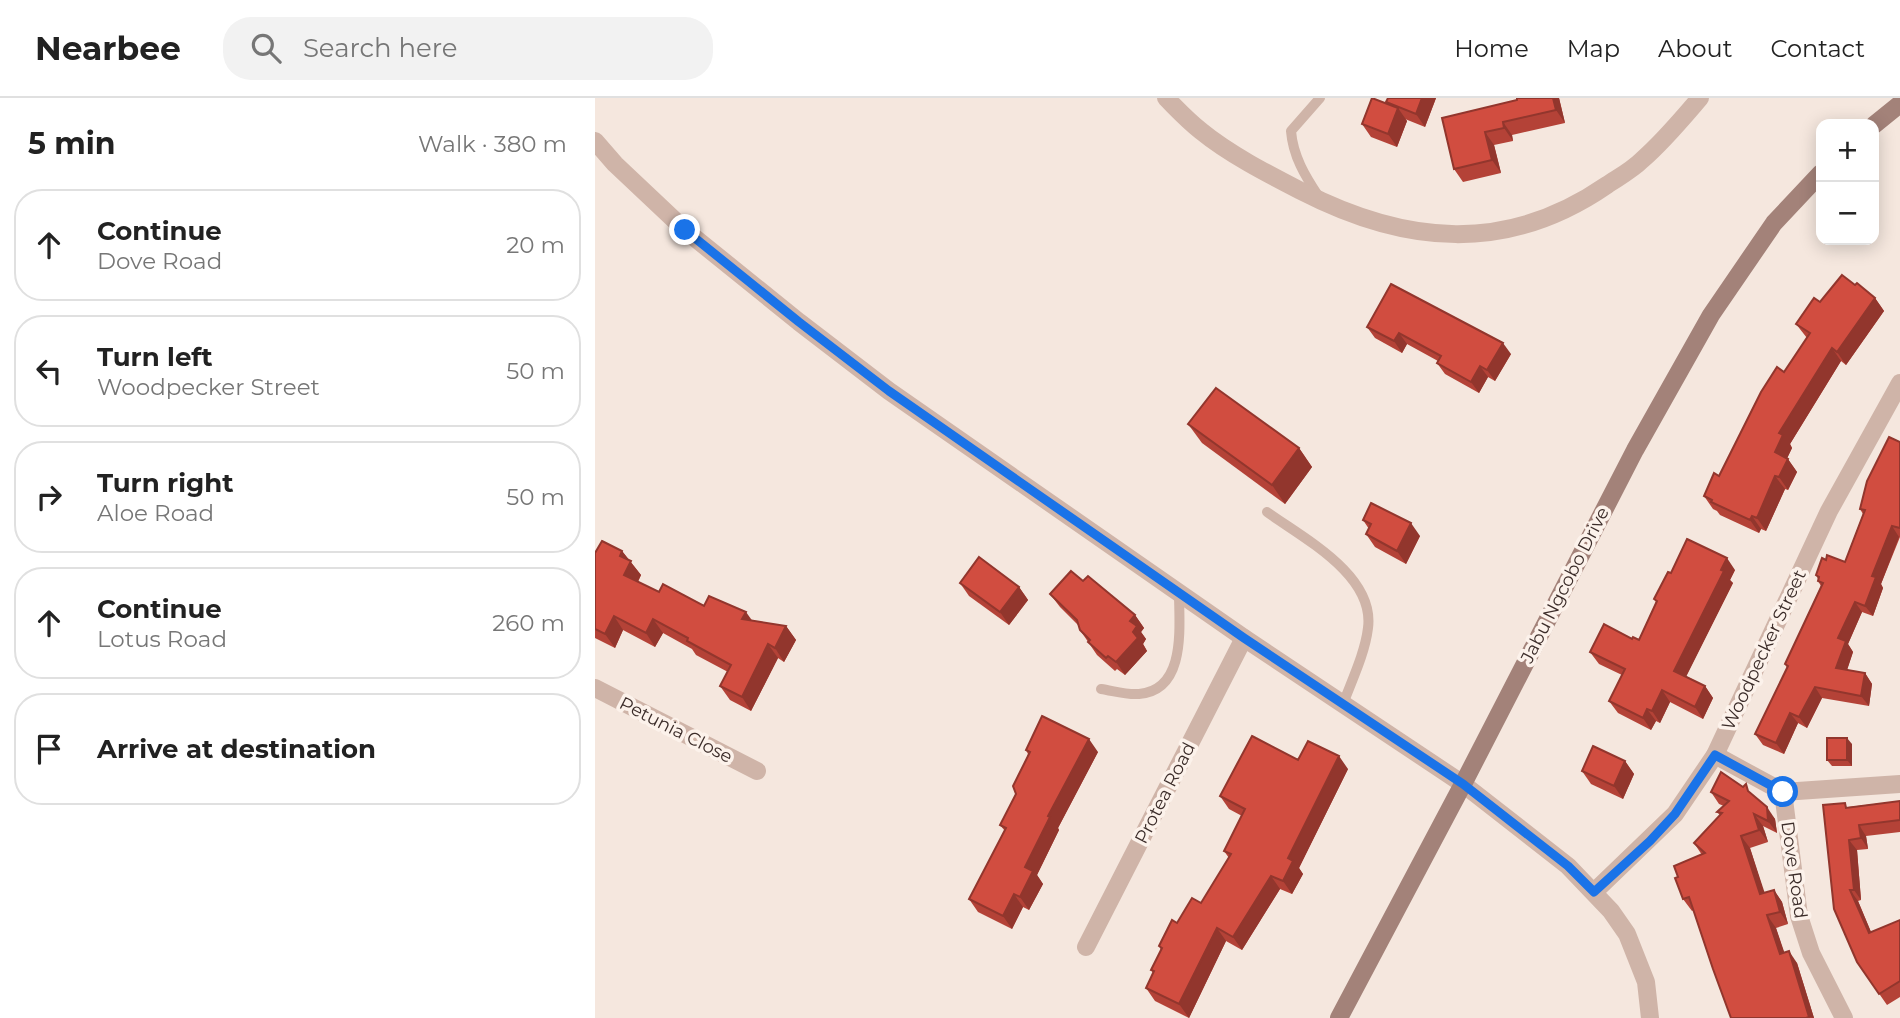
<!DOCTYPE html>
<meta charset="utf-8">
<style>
body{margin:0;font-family:Montserrat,sans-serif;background:#f2f2f2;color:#222}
.controls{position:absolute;right:21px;top:21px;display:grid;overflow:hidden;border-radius:14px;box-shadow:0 4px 18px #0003}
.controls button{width:63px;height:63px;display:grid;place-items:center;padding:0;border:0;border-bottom:2px solid #e0e0e0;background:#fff;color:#222;font:35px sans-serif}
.stop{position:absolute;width:21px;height:21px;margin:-16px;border:5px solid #1a73e8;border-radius:50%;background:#fff}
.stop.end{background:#1a73e8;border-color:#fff;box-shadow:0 2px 7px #0008}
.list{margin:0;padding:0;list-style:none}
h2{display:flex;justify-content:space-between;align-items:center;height:91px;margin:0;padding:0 28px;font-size:30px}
h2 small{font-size:23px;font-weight:400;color:#767676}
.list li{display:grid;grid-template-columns:46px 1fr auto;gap:21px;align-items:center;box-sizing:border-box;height:112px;margin:0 14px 14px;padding:0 14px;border:2px solid #e0e0e0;border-radius:28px}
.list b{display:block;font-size:26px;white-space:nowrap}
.list p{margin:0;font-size:23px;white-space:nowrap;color:#767676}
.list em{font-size:23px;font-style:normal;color:#767676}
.icon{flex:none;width:38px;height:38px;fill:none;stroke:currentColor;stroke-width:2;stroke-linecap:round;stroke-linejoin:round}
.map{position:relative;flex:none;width:1305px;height:920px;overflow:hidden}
header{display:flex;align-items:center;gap:42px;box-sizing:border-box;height:98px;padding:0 35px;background:#fff;border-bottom:2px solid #e0e0e0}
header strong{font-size:33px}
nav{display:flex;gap:38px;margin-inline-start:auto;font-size:24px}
.search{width:490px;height:63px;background:#f2f2f2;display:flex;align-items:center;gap:18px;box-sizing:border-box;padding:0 24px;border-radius:28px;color:#767676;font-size:26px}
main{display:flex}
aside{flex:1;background:#fff}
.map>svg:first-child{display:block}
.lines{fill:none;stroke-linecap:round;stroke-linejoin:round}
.lane{stroke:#cfb4a8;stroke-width:10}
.street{stroke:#cfb4a8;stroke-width:18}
.secondary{stroke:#a38279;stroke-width:18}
.wall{fill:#b44237}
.shaded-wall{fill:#92362d}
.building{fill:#d14d40;stroke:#92362d;stroke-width:2}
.route{stroke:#1a73e8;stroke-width:9}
.labels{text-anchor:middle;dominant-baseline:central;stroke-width:7;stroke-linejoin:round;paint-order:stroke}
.street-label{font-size:18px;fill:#3b2c29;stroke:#fcf2eb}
</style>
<header>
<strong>Nearbee</strong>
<div class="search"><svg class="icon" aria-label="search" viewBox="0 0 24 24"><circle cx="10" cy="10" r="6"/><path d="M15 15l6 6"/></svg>Search here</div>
<nav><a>Home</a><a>Map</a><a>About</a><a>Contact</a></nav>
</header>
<main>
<aside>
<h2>5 min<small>Walk · 380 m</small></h2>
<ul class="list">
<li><svg class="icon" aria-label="ahead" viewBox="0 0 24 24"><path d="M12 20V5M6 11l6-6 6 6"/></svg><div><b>Continue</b><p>Dove Road</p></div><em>20 m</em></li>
<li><svg class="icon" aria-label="left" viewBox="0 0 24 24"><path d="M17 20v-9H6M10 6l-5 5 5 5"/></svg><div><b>Turn left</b><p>Woodpecker Street</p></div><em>50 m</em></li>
<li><svg class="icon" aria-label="right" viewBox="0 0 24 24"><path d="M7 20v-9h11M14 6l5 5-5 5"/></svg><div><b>Turn right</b><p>Aloe Road</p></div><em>50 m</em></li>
<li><svg class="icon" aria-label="ahead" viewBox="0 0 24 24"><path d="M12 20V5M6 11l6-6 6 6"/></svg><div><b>Continue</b><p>Lotus Road</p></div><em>260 m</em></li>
<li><svg class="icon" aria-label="arrive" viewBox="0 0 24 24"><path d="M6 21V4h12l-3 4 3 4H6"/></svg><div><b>Arrive at destination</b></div></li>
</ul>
</aside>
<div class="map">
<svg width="1305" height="920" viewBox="0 0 1305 920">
<rect width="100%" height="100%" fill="#f5e7de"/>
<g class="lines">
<!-- lane -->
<g class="lane">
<path d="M724,99C710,78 698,58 696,33L725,0"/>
<path d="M672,414C708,440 780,477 773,530C770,555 757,582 748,606"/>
<path d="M506,591C519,593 531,597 544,596C592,592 584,528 584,494"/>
</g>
<!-- street -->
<g class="street">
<path d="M571,0C582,11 593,23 606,33C634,56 673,76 706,93C811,147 912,156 1012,87C1024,79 1037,72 1047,62C1068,44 1087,21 1105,0"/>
<polyline points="0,43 20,66 90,132 204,224 294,293 649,540 868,686 973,768 1016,813 1032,836 1051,884 1055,920"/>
<polyline points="0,590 162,673"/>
<polyline points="1120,657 1188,694 1305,686"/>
<polyline points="1188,694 1204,818 1216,855 1249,920"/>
<polyline points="999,794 1080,716 1120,657 1234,413 1305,285"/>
<polyline points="491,849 649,540"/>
</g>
<!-- secondary -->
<g class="secondary">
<polyline points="1279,27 1305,6"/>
<polyline points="744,920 868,686 1040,352 1116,217 1179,125 1226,75"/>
</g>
</g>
<!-- wall -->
<g class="wall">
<polygon points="841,0 830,29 810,21 812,23 802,49 776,39 767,26 793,6 791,4"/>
<polygon points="922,0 964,0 970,25 917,37 918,43 899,47 906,75 868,84 859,71 847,20 922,2"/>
<polygon points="1260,187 1280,200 1289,213 1251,267 1246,263 1195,346 1197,350 1192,360 1202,374 1193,392 1190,391 1171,433 1166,431 1164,435 1125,417 1122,413 1118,411 1109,398 1124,378 1212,240 1201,226 1225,204"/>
<polygon points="772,229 916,256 900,283 893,279 884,295 850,276 842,265 843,263 812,246 807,255 780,240"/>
<polygon points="593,326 704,350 717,369 690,406 607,345"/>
<polygon points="1305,344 1305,439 1286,486 1288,490 1278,518 1267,514 1253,546 1258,554 1252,572 1270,575 1277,586 1274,608 1227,600 1212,630 1203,625 1189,656 1168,647 1160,636 1192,570 1190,566 1226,488 1223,483 1223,481 1221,477 1231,462 1250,464 1268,416 1265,411"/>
<polygon points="768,422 825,438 811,466 780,449 771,436 774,431"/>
<polygon points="27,453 46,477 43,484 64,494 157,523 191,528 201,542 189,564 183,560 156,613 135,602 125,588 133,574 101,557 97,551 68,535 60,549 28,532 20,550 0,540 0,455"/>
<polygon points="1140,472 1135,482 1138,485 1091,578 1110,588 1118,600 1108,621 1075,604 1065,625 1061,623 1056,632 1023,615 1014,603 1027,577 1004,566 995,554 1037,541 1044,542 1061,504 1059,501 1076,475"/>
<polygon points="488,483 540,517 549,530 546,534 551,541 548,546 552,553 530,577 522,571 520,573 502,557 485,532 484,528 465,509 455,496"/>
<polygon points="365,485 424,489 433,502 414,527 374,498"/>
<polygon points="1257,646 1257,668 1237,668 1232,662"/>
<polygon points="431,652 503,654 463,730 464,732 442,777 448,786 434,812 428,809 417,831 383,814 374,801 410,733 405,727 421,696 433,656"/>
<polygon points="703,662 753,671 704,770 708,776 697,796 685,791 647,852 631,843 594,920 560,903 551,890 558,875 556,872 566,852 564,848 582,825 606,805 634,760 629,753 647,718 634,711 625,698"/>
<polygon points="1030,663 1039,676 1028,701 996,686 987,673"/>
<polygon points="1116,694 1159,698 1180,721 1182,735 1168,728 1173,744 1155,750 1169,795 1179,792 1187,804 1193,826 1181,830 1189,855 1202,865 1219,920 1136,920 1099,812 1097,813 1088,801 1083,779 1107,757 1099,745 1125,717 1122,714 1129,708 1124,706"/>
<polygon points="1305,703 1305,734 1271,738 1273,751 1262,752 1266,802 1263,803 1276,834 1305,822 1305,899 1292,907 1262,864 1239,811 1253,709"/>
</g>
<!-- shaded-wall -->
<g class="shaded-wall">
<polygon points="827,0 841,0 830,29 821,16"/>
<polygon points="958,0 964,0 970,25 961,12"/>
<polygon points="803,10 812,23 802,49 793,36"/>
<polygon points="908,24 917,37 918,43 909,30"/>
<polygon points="890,34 899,47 906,75 897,62"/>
<polygon points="1280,200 1289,213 1251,267 1242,254"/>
<polygon points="804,235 812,246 807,255 799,243"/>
<polygon points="908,245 916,256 900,283 892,272"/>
<polygon points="1237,250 1246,263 1195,346 1197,350 1189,367 1180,354 1184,335"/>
<polygon points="885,268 893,279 884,295 876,284"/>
<polygon points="704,350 717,369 690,406 677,387"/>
<polygon points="1193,361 1202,374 1193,392 1184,379"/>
<polygon points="1180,378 1190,391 1171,433 1162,420"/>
<polygon points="1157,418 1166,431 1164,435 1155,422"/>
<polygon points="816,425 825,438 811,466 802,453"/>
<polygon points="1297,428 1304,439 1286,486 1288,490 1278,518 1270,508 1277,478"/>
<polygon points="27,453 46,477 39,491 29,477 25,458"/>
<polygon points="1132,460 1140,472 1135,482 1138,485 1088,585 1079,573"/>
<polygon points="424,489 433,502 414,527 405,514"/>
<polygon points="1260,504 1267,514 1253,546 1258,554 1249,581 1241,570 1243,540"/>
<polygon points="151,514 161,528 147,521"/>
<polygon points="540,517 549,530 546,534 551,541 548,546 552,553 530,577 521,564 538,534 535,523"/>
<polygon points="19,518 28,532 20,550 10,536"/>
<polygon points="58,521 68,535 60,549 51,535"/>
<polygon points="191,528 201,542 189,564 180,550"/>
<polygon points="173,546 183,560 156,613 147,599"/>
<polygon points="1270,575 1277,586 1274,608 1266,598"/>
<polygon points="1110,588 1118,600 1108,621 1100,609"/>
<polygon points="1220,589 1227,600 1212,630 1204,619"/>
<polygon points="1067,592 1075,604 1065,625 1057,613"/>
<polygon points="1052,611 1061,623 1056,632 1048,620"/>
<polygon points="1195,615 1203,625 1189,656 1181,645"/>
<polygon points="1252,640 1257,646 1257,668 1252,662"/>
<polygon points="494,641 503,654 463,730 464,732 442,777 448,786 434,812 425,799 430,769 453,718"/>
<polygon points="744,658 753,671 704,770 708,776 697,796 688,783 693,760"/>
<polygon points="1030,663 1039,676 1028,701 1019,688"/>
<polygon points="1172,709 1180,721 1182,735 1173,723"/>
<polygon points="1159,716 1168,728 1173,744 1164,732"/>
<polygon points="1264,727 1271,738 1273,751 1266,740"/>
<polygon points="1146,738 1155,750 1174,808 1165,796"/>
<polygon points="1254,742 1262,752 1266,802 1259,792"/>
<polygon points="676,778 685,791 647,852 638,839"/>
<polygon points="1179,792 1187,804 1193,826 1185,814"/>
<polygon points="1255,792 1263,803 1281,846 1274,835"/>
<polygon points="419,796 428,809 417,831 408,818"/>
<polygon points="1172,817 1181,830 1194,868 1185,856"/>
<polygon points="622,830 631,843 594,920 584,906"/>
<polygon points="1194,853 1202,865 1219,920 1214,919"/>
</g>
<!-- building -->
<g class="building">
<polygon points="777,0 803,10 793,36 767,26"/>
<polygon points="793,0 827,0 821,16 791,4"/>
<polygon points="922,0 958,0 961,12 908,24 909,30 890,34 897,62 859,71 847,20 922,2"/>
<polygon points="1247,177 1260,187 1262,185 1280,200 1242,254 1237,250 1184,335 1188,337 1180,354 1193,361 1184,379 1180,378 1162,420 1157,418 1155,422 1116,404 1117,402 1109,398 1119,375 1124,378 1166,294 1182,269 1189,274 1215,235 1201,226 1219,200 1225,204"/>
<polygon points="796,186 908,245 892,272 885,268 876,284 842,265 846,258 804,235 799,243 772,229"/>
<polygon points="621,290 704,350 677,387 593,326"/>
<polygon points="1294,339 1305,344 1305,430 1297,428 1277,478 1281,479 1270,508 1260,504 1243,540 1251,543 1241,570 1270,575 1266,598 1220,589 1204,619 1195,615 1181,645 1160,636 1193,568 1190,566 1228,485 1223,483 1224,479 1221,477 1227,460 1231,462 1232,457 1250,464 1270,412 1265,411 1272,383"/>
<polygon points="776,405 816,425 802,453 771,436 776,426 768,422"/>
<polygon points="1092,441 1132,460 1126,472 1129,473 1079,573 1110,588 1100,609 1067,592 1057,613 1052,611 1048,620 1014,603 1030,571 995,554 1009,526 1037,541 1038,539 1044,542 1062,503 1059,501 1073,474 1076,475"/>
<polygon points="7,443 27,453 25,458 36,463 29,477 64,494 68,486 109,508 114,498 151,514 147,521 191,528 180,550 173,546 147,599 125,588 136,567 92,543 93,540 58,521 51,535 19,518 10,536 0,531 0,455"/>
<polygon points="384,459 424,489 405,514 365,485"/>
<polygon points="476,473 488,483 493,478 540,517 535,523 542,528 538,534 543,540 521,564 513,558 511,560 493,544 495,542 485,532 482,522 455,496"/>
<polygon points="447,618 494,641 453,718 455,719 430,769 438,773 425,799 419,796 408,818 374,801 411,730 405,727 421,696 418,688 435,654 431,652"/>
<polygon points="657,638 703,662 713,643 744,658 693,760 698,763 688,783 676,778 638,839 622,830 584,906 551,890 559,873 556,872 567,850 564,848 577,822 582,825 597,800 606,805 636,756 629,753 650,711 625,698"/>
<rect x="1232" y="640" width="20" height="22"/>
<polygon points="998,648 1030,663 1019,688 987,673"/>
<polygon points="1126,674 1148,689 1151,686 1153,693 1172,709 1173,723 1159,716 1164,732 1146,738 1165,796 1179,792 1185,814 1172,817 1185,856 1194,853 1214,919 1211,920 1136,920 1118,871 1094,799 1088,801 1080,780 1083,779 1079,768 1110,755 1099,745 1127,715 1122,714 1134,703 1116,694"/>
<polygon points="1305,703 1305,722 1264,727 1266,740 1254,742 1259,792 1255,792 1274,835 1305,822 1305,883 1284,896 1262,864 1239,811 1228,707 1250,705 1251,710"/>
</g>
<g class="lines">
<!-- route -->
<polyline class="route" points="90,132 204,224 294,293 649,540 868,686 973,768 999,794 1055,743 1080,716 1120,657 1188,694"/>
</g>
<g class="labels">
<!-- street labels -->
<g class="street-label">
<text transform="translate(970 487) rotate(-63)">Jabu Ngcobo Drive</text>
<text transform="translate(1169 552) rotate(-65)">Woodpecker Street</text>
<text transform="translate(81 632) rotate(27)">Petunia Close</text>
<text transform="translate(570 695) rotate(-63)">Protea Road</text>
<text transform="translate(1199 772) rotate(82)">Dove Road</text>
</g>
</g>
</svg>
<div class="controls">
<button>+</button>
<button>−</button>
</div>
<div class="stop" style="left:1188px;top:694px"></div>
<div class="stop end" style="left:90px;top:132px"></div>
</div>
</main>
